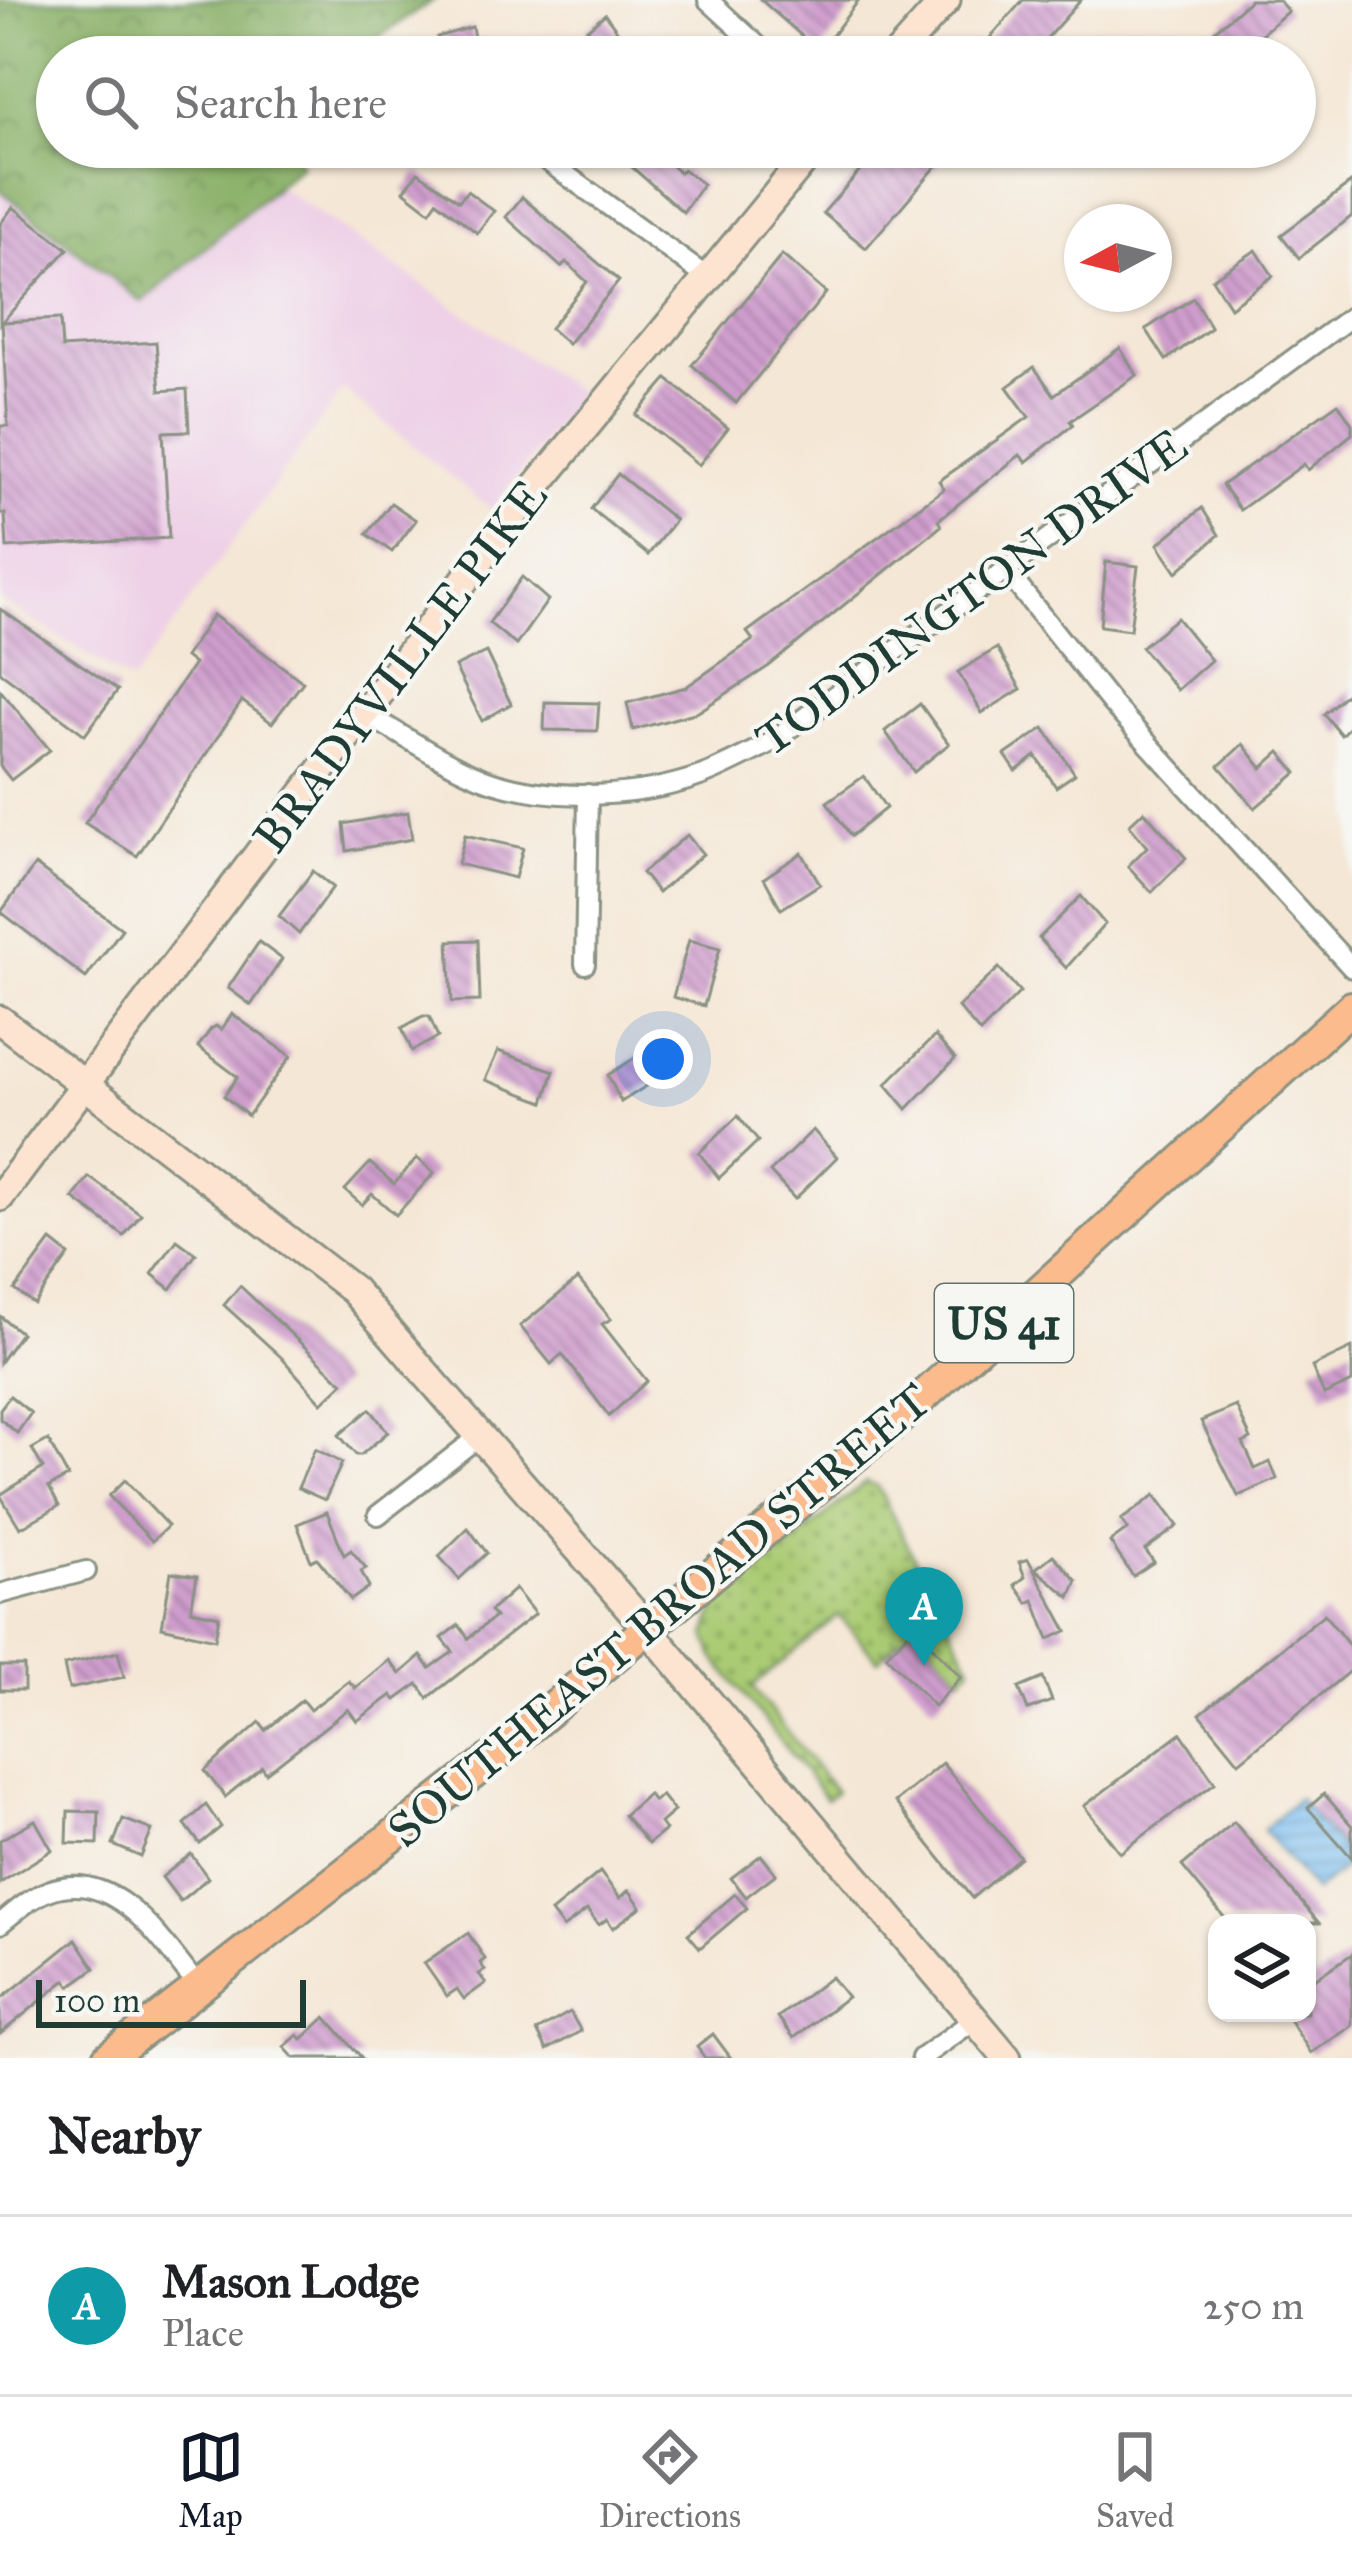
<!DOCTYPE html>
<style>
body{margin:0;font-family:"IM FELL Great Primer",serif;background:#f2f2f2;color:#202124}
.controls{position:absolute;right:36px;bottom:36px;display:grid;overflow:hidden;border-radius:24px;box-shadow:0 3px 9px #0004}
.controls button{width:108px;height:108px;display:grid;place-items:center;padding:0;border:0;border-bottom:3px solid #e0e0e0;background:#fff;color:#202124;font:60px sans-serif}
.compass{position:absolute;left:1064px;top:204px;width:108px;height:108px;border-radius:50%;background:#fff;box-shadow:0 3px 9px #0004;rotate:263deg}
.scale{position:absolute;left:36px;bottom:30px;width:270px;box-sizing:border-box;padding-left:12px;border:6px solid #1f3d34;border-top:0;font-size:33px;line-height:42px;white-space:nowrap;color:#1f3d34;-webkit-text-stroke:9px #f6f6f2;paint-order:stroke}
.you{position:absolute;left:663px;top:1059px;width:42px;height:42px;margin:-30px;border:9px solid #fff;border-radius:50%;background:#1a73e8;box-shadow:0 0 0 18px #1a73e833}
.badge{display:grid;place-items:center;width:78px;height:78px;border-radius:50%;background:#111827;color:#fff;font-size:39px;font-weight:700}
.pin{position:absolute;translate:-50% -99px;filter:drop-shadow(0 3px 6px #0008)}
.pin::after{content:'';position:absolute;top:63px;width:42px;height:36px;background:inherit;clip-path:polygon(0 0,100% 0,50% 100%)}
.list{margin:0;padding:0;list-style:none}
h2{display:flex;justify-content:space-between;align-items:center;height:156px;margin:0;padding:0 48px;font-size:51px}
h2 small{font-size:39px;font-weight:400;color:#757577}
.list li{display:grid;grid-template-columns:78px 1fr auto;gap:36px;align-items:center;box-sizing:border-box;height:180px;padding:0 48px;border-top:3px solid #e0e0e0}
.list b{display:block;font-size:45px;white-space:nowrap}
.list p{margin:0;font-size:39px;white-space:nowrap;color:#757577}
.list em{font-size:39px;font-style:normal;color:#757577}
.icon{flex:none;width:66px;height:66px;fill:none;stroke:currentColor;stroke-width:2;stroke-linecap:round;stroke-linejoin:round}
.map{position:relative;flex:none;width:1352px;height:2058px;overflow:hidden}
.search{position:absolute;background:#fff;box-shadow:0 3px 9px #0004;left:36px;right:36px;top:36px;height:132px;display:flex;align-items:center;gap:30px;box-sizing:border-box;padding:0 42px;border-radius:66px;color:#757577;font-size:45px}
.sheet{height:336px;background:#fff}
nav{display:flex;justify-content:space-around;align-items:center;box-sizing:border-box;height:168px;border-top:3px solid #e0e0e0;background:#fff;font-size:33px;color:#757577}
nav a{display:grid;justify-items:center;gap:6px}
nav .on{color:#111827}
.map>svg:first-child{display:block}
.built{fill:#eed0e7}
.grass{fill:url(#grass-dots);stroke:#648454;stroke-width:3}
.forest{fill:url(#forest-crowns);stroke:#53764c;stroke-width:3}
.water{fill:url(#water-rules);stroke:#4d7e92;stroke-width:3}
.building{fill:url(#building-back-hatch)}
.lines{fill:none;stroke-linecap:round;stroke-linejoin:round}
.minor-casing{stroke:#8a9284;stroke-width:24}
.secondary-casing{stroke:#8a9284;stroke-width:33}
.primary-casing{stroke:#8a9284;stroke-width:36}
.minor{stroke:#fff;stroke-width:18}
.secondary{stroke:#fde4d1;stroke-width:27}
.primary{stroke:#fbbb8c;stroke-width:30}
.labels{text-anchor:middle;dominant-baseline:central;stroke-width:9;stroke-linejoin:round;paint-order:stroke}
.shield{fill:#f6f6f2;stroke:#60746d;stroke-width:3}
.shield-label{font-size:45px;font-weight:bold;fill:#1f3d34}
.street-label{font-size:48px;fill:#1f3d34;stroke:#f6f6f2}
</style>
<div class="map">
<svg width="1352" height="2058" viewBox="0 0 1352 2058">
<defs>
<pattern id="grass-dots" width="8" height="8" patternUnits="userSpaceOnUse" patternTransform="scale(3)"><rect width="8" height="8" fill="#aacb73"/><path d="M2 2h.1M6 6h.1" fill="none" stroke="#8aa65f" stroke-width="1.8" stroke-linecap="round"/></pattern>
<pattern id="forest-crowns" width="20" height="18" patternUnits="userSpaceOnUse" patternTransform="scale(3)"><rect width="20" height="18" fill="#87af65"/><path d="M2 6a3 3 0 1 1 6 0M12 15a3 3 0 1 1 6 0" fill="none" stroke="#6e9054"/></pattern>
<pattern id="water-rules" width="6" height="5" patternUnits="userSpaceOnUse" patternTransform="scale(3)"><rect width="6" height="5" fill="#7bbef1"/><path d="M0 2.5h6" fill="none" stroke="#649cc4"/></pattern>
<pattern id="building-back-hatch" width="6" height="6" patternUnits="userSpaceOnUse" patternTransform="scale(3)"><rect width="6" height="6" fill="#d09ece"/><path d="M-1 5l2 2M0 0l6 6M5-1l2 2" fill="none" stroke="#a882a8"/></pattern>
</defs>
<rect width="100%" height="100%" fill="#f6f6f2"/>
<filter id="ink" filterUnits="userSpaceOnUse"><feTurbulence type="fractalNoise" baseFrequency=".00833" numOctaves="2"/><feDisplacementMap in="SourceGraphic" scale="24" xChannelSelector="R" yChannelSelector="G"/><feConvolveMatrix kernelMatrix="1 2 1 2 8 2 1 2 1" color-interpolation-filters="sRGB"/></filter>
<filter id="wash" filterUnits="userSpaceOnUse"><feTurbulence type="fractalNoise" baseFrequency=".004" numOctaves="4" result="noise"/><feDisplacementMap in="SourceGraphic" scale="48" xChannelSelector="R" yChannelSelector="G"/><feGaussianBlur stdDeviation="2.7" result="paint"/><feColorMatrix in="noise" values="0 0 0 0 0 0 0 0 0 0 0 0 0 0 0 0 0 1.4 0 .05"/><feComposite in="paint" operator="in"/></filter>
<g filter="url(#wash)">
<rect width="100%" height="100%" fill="#f5e7d5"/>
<!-- built -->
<polygon class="built" points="277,185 580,393 492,510 343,389 132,682 0,600 0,190 142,302"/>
<!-- grass -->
<polygon class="grass" points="866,1482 877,1486 971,1666 961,1677 914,1627 878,1660 838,1615 752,1687 835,1792 826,1799 714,1657 706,1635 717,1605"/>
<!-- forest -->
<polygon class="forest" points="0,0 434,0 349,57 57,57 57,147 293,147 301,165 142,302 0,190"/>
<!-- water -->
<polygon class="water" points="1298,1798 1352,1861 1315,1892 1263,1830"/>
<g id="blocks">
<!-- building -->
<g class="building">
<polygon points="761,0 859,0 820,52"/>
<polygon points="1023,0 1081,0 1030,57 991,57 981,48"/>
<polygon points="1250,0 1278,0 1288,11 1235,57 1207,57 1197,46"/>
<polygon points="605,14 636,57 605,57 586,30"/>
<polygon points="472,27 477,53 442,57 437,37"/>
<polygon points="609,147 651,147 680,173 683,169 703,184 683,212"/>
<polygon points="881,147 953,147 866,248 823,213"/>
<polygon points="418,172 459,201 467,191 494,211 477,233 437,201 430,211 404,191"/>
<polygon points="1352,182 1352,216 1299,258 1281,235"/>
<polygon points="522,197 619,281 568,344 550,328 587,282 566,262 561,267 506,217"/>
<polygon points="13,207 68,249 0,324 0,224"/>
<polygon points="1256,250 1273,276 1230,307 1212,279"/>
<polygon points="782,255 826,293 736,403 692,365"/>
<polygon points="1193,298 1211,328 1166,360 1146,329"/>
<polygon points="60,319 62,348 156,342 160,391 187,389 189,431 163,432 169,538 7,548 5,514 0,514 0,426 8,426 2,322"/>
<polygon points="1120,348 1137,375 1070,421 1073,425 1026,462 1020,455 938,520 941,526 769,666 698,712 633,730 627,703 686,687 753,640 747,632 944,489 939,481 1029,417 1007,387 1034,367 1054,395"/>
<polygon points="667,379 728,428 699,465 636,415"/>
<polygon points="1338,403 1352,424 1352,434 1308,470 1304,464 1240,510 1222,485"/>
<polygon points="618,474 675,520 648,555 591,509"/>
<polygon points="391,503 416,520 392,552 367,534"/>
<polygon points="1202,508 1219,535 1177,572 1158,544"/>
<polygon points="1106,562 1138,566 1130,630 1100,626"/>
<polygon points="522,577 548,600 516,645 489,623"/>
<polygon points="0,609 118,690 85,735 0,672"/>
<polygon points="213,615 303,682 272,723 242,701 137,856 85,823 194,664 185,657"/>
<polygon points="1177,618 1211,660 1177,690 1141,647"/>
<polygon points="997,648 1021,689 982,713 958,672"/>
<polygon points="486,652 511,704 482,721 455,667"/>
<polygon points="1352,688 1352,724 1341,735 1324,714"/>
<polygon points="0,690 50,750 11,780 0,766"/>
<polygon points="545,702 599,703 597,731 544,730"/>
<polygon points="920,704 949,744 914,772 885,731"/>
<polygon points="1044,728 1075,774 1056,787 1036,756 1016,771 1005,755"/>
<polygon points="1243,744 1262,768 1280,752 1297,773 1255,808 1219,766"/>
<polygon points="864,776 886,808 851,836 827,802"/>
<polygon points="1144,811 1186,858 1152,892 1128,866 1147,847 1129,825"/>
<polygon points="408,812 412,839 347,851 344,824"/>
<polygon points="465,835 523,848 515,878 458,864"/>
<polygon points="687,835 703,854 658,893 642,873"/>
<polygon points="802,853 820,884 781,909 764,878"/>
<polygon points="35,865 122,929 86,978 1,912"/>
<polygon points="313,871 333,887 299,934 279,916"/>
<polygon points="1081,896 1105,924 1066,968 1039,938"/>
<polygon points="478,940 480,1001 452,1002 449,941"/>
<polygon points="689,940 720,948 704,1006 673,997"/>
<polygon points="259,942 282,959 251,1005 228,988"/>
<polygon points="999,968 1020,992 980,1033 958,1007"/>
<polygon points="232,1014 291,1056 248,1116 224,1096 238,1077 198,1047 211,1029 216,1026 221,1030"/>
<polygon points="423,1016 429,1016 438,1037 412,1051 402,1028"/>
<polygon points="935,1036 955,1059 907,1109 886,1084"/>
<polygon points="657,1044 670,1071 621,1102 608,1075"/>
<polygon points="498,1051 554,1071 544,1102 485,1080"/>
<polygon points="738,1116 758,1141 719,1178 699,1153"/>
<polygon points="813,1130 837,1157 795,1199 770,1172"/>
<polygon points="417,1158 434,1173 396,1215 372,1194 362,1205 345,1190 370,1163 394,1184"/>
<polygon points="89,1177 141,1214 124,1236 73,1198"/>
<polygon points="177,1240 196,1254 171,1289 152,1274"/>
<polygon points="51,1241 69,1255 34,1304 15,1290"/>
<polygon points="578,1279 611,1319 602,1324 647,1381 609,1416 562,1354 551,1364 520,1326"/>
<polygon points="240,1286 343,1383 322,1403 281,1357 224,1305"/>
<polygon points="0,1316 21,1333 0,1362"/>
<polygon points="1352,1348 1352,1382 1324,1395 1312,1367"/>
<polygon points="10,1396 31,1413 17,1433 0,1419 0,1409"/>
<polygon points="1236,1406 1251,1439 1243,1443 1255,1469 1270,1462 1277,1479 1238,1496 1201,1421"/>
<polygon points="370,1409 388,1432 361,1455 356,1455 339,1435"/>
<polygon points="48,1440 68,1477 49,1487 59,1506 20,1528 0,1495 43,1468 32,1449"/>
<polygon points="315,1449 342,1463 325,1500 298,1488"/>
<polygon points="125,1480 168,1526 152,1541 109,1496"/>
<polygon points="1155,1495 1178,1526 1145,1550 1154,1562 1133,1576 1110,1542 1128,1529 1121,1520"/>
<polygon points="327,1512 344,1555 351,1550 366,1568 361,1571 369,1587 351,1600 317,1558 311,1561 297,1524"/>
<polygon points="468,1528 487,1553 459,1579 439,1556"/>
<polygon points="1053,1555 1077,1581 1070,1597 1035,1569"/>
<polygon points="1028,1559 1067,1631 1049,1639 1034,1600 1028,1603 1015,1585 1025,1577 1019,1562"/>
<polygon points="171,1572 197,1576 191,1610 219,1616 215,1639 162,1627"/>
<polygon points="515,1589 535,1614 428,1698 418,1684 396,1700 392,1695 357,1721 348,1709 266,1773 262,1767 225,1797 205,1771 260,1722 266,1730 302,1700 310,1710 349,1681 355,1688 389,1660 400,1674 421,1656 430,1668 453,1652 442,1638 459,1625 468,1638 495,1617 490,1611"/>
<polygon points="1324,1614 1352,1649 1352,1669 1239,1762 1200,1714"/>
<polygon points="914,1627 961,1677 934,1706 886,1655"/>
<polygon points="118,1652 124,1677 69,1689 64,1665"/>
<rect x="0" y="1666" width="24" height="24"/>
<polygon points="1043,1678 1052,1701 1028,1710 1019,1688"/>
<polygon points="1181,1733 1215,1783 1120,1853 1084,1806"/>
<polygon points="942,1763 1020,1857 972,1898 895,1802"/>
<polygon points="648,1794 654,1801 661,1795 674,1811 660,1823 665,1830 648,1844 624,1815"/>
<polygon points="1324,1794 1352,1826 1352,1858 1308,1808"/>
<polygon points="206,1805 221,1827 200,1844 185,1824"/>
<polygon points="68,1811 99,1812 98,1844 67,1843"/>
<polygon points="123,1819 152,1830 141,1857 113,1845"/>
<polygon points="35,1820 52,1850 0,1883 0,1840"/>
<polygon points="1234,1822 1319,1923 1229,1923 1182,1866"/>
<polygon points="191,1854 208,1878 180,1901 162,1877"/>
<polygon points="761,1855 776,1874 746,1897 731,1878"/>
<polygon points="600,1872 620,1898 629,1890 641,1907 613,1928 607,1919 599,1925 587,1910 563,1928 551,1912"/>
<polygon points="735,1894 747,1908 700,1948 688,1934"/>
<polygon points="468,1933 485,1959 480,1963 485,1970 479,1974 486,1983 464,1999 457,1989 447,1996 424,1963"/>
<polygon points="76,1939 95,1968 70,1986 66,1980 0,2034 0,2000"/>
<polygon points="1352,1954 1352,2026 1311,2053 1285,2013 1307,2013 1307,1984"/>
<polygon points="831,1977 847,1997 794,2038 778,2017"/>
<polygon points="570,2012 581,2031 547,2050 537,2031"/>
<polygon points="326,2017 362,2058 294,2058 284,2047 298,2035 302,2039"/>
<polygon points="713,2034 731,2058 705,2058 697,2047"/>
</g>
</g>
</g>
<g filter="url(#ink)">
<use href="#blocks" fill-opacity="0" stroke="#8a9284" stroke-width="3"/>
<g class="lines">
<!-- minor casing -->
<g class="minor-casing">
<g id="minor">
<polyline points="708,0 770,57"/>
<polyline points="528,147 705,276"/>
<polyline points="1007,572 1112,704 1352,968"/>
<path d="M362,712C404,735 448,767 493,782C557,802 640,798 703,775C726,766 748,754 770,743L1352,316"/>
<polyline points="585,964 588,794"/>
<polyline points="378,1515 481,1435"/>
<polyline points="0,1594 86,1571"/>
<path d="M0,1924C15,1912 30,1898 48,1891C116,1865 164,1944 199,1988"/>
<polyline points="921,2058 977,2018"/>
</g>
</g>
<!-- secondary casing -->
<g class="secondary-casing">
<g id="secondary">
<polyline points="895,57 946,0"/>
<polyline points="0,1020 353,1290 648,1629 1007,2058"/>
<polyline points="0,1197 522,504 815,147"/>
</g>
</g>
<!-- primary casing -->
<g class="primary-casing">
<polyline id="primary" points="108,2058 490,1760 893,1424 1352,1007"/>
</g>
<!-- minor -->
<use href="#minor" class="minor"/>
<!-- secondary -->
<use href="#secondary" class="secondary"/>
<!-- primary -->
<use href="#primary" class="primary"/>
</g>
</g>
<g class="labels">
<!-- shield labels -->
<rect class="shield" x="935" y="1284" width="138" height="78" rx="9"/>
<g class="shield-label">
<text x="1004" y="1323">US 41</text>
</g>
<!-- street labels -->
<g class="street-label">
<text transform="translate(971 592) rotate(-36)">TODDINGTON DRIVE</text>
<text transform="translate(400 666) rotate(-53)">BRADYVILLE PIKE</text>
<text transform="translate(659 1615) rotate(-40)">SOUTHEAST BROAD STREET</text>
</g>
</g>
</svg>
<div class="controls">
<button><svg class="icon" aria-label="layers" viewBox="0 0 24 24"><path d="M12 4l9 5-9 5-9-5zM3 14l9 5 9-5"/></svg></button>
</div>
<svg class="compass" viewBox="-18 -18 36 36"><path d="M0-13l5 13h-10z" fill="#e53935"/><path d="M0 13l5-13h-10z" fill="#757577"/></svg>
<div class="scale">100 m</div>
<div class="you"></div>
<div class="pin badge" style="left:924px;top:1666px;background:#0f9aa8">A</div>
<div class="search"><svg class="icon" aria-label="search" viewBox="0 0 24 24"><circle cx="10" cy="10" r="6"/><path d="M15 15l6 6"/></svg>Search here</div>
</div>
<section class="sheet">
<h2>Nearby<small></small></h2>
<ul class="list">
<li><span class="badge" style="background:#0f9aa8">A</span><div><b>Mason Lodge</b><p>Place</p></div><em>250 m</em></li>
</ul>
</section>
<nav>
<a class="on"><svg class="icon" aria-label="map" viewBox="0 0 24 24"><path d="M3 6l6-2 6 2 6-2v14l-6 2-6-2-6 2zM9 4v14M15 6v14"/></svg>Map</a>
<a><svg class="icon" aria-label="directions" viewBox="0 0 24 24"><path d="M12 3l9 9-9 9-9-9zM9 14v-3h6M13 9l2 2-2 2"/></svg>Directions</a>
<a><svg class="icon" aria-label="saved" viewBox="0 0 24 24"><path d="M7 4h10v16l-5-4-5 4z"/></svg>Saved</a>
</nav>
